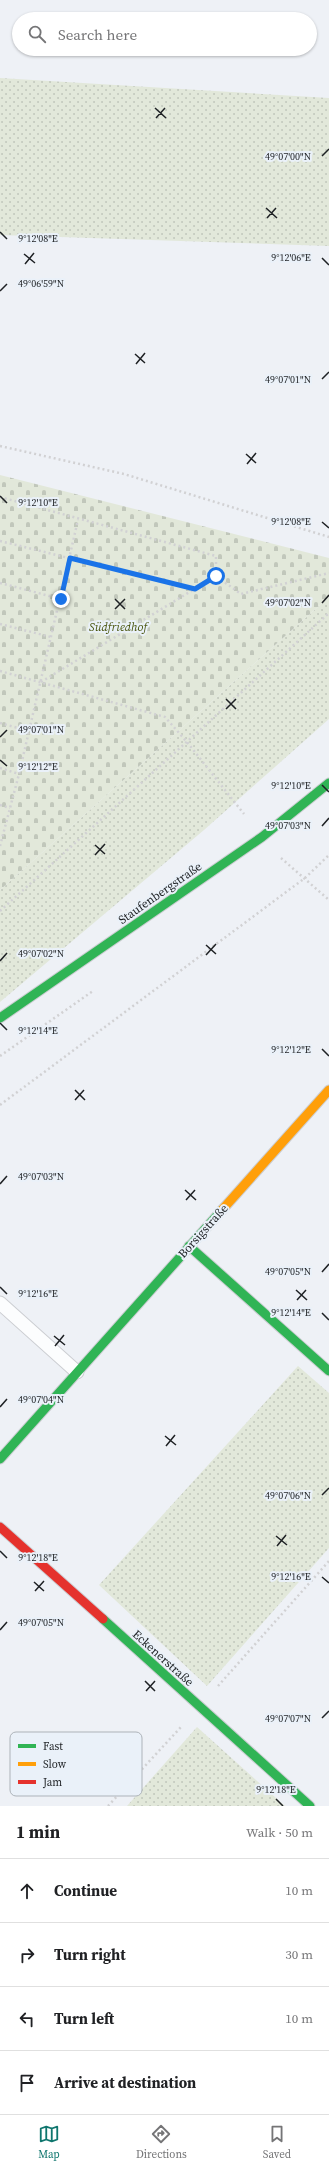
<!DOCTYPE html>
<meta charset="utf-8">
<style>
body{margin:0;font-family:"Source Serif 4",serif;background:#f6f6f6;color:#202124}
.stop{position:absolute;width:12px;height:12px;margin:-9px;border:3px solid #1a73e8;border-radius:50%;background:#fff}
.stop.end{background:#1a73e8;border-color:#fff;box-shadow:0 1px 4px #0008}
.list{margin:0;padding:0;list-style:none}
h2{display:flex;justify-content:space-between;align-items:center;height:52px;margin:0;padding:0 16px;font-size:17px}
h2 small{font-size:13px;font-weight:400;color:#757577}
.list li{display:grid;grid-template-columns:26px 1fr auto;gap:12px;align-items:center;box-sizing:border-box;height:64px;padding:0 16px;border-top:1px solid #e0e0e0}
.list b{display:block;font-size:15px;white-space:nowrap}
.list em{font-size:13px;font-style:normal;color:#757577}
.icon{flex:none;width:22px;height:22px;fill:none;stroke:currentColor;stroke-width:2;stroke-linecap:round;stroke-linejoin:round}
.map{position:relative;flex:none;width:329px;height:1806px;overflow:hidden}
.search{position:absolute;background:#fff;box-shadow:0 1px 3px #0004;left:12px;right:12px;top:12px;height:44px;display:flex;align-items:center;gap:10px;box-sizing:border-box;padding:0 14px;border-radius:22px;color:#757577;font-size:15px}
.sheet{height:308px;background:#fff}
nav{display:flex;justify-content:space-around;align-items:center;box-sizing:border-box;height:56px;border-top:1px solid #e0e0e0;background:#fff;font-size:11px;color:#757577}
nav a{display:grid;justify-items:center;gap:2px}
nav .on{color:#0f766e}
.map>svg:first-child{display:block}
.grass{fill:url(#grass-dots)}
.cemetery{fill:url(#cemetery-stones)}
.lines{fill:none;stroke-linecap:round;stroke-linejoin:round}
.lane-casing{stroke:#ccced2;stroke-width:15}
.fast-casing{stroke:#ccced2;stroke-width:11}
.slow-casing{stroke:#ccced2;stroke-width:11}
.jam-casing{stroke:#ccced2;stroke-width:11}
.path{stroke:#d1d1d3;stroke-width:2.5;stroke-dasharray:2 3;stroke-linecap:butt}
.lane{stroke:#fcfdfe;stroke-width:13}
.fast{stroke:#30b455;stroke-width:9}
.slow{stroke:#ff9f0a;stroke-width:9}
.jam{stroke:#e5322d;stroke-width:9}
.route{stroke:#1a73e8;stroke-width:5}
.ticks{fill:none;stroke:#1e2124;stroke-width:1.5}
.labels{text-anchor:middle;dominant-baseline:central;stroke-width:4;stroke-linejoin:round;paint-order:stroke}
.park-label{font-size:12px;font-style:italic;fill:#48540c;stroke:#eaf1f9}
.street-label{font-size:12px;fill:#1e2124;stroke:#eaf1f9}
.key{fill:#eaf1f9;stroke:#adb3b9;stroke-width:1}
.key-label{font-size:11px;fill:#1e2124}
.ticks-label{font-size:10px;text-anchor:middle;fill:#1e2124;stroke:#eaf1f9;stroke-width:4;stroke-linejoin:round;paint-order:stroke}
</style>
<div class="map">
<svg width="329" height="1806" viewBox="0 0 329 1806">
<defs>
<pattern id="grass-dots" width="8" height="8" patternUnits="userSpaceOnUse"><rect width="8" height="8" fill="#e2e8da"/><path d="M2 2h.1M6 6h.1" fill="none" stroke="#c1c7bb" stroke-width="1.8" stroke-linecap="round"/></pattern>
<pattern id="cemetery-stones" width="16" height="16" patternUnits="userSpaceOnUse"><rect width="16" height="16" fill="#e2e8da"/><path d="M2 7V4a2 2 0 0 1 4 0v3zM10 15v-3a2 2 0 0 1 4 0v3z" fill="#c1c7bb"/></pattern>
</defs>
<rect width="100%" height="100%" fill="#eef1f6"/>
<!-- grass -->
<g class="grass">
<polygon points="0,78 329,98 329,246 0,235"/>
<polygon points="329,597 329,719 204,830 0,1002 0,890"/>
<polygon points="298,1366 329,1393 329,1548 207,1686 99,1585"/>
<polygon points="197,1727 285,1806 127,1806"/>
</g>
<!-- cemetery -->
<polygon class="cemetery" points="0,475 329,558 329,597 0,890"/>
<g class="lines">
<!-- lane casing -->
<g class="lane-casing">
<polyline id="lane" points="0,1303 77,1372"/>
</g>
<!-- fast casing -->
<g class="fast-casing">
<g id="fast">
<polyline points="0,1018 262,837 329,783"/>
<polyline points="189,1246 329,1371"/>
<polyline points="0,1459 222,1210"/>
<polyline points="103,1619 310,1806"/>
</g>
</g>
<!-- slow casing -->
<g class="slow-casing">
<polyline id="slow" points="222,1210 329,1090"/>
</g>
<!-- jam casing -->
<g class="jam-casing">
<polyline id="jam" points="0,1527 103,1619"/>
</g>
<!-- path -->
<g class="path">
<polyline points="0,446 124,474 329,537"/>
<polyline points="0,497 216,556 216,576 241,594 329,573"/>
<polyline points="0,541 194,589"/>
<polyline points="0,583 61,599"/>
<polyline points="0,624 51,637"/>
<polyline points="0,671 165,717 187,742 244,814"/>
<polyline points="41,682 216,576"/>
<polyline points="0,723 29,731"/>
<polyline points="0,768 19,774"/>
<polyline points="0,805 10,808"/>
<polyline points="0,846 19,774 78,520"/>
<polyline points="281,858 329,900"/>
<polyline points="0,911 329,613"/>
<polyline points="0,1056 93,991"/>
<polyline points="0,1105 305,878 329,855"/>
<polyline points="218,1686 329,1561"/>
<polyline points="108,1806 181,1727"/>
</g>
<!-- lane -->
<use href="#lane" class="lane"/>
<!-- fast -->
<use href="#fast" class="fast"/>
<!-- slow -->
<use href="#slow" class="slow"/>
<!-- jam -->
<use href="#jam" class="jam"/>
</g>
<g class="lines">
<!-- route -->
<polyline class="route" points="61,599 70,558 195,589 216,576"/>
</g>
<!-- ticks -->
<path class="ticks" d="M155,108L166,118M156,118L165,108M322,156L329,149M266,208L277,218M267,218L276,208M0,232L7,239M24,254L35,263M322,258L329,265M25,264L34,253M0,291L7,284M135,354L145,363M136,364L145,353M322,379L329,372M246,454L256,463M247,464L256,453M0,496L7,503M322,522L329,528M115,599L125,609M322,603L329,595M115,609L125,599M226,699L236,709M226,709L236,699M0,737L7,730M0,760L7,766M322,785L329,792M322,826L329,818M95,845L105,854M95,855L105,844M206,945L216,954M206,955L216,944M0,961L7,953M0,1023L7,1030M322,1049L329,1056M75,1090L85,1100M75,1100L84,1090M0,1184L7,1176M185,1190L196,1200M186,1200L195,1190M322,1272L329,1264M0,1287L7,1294M296,1290L307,1300M297,1300L306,1290M322,1313L329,1320M54,1336L65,1345M55,1346L64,1335M0,1407L7,1399M165,1436L176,1445M166,1446L175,1435M322,1495L329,1488M276,1536L287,1545M277,1546L286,1535M0,1551L7,1558M322,1577L329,1583M34,1582L44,1591M35,1591L44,1581M0,1630L7,1622M145,1681L155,1691M146,1691L155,1681M322,1718L329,1711M276,1799L283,1806"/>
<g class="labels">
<!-- park labels -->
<g class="park-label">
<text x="118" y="627">Südfriedhof</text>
</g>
<!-- street labels -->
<g class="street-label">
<text transform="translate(160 893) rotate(-35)">Staufenbergstraße</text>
<text transform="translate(203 1231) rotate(-48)">Borsigstraße</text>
<text transform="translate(163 1658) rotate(42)">Eckenerstraße</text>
</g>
</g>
<!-- legend -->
<rect x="10" y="1732" width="132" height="64" rx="6" class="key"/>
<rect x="18" y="1744" width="18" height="4" fill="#30b455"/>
<rect x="18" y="1762" width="18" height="4" fill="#ff9f0a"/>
<rect x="18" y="1780" width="18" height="4" fill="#e5322d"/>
<g class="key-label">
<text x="43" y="1750">Fast</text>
<text x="43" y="1768">Slow</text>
<text x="43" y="1786">Jam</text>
</g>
<g class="ticks-label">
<text x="288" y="160">49°07'00"N</text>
<text x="38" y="242">9°12'08"E</text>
<text x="291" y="261">9°12'06"E</text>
<text x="41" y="287">49°06'59"N</text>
<text x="288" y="383">49°07'01"N</text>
<text x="38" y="506">9°12'10"E</text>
<text x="291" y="525">9°12'08"E</text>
<text x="288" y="606">49°07'02"N</text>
<text x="41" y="733">49°07'01"N</text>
<text x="38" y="770">9°12'12"E</text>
<text x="291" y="789">9°12'10"E</text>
<text x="288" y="829">49°07'03"N</text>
<text x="41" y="957">49°07'02"N</text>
<text x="38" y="1034">9°12'14"E</text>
<text x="291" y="1053">9°12'12"E</text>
<text x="41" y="1180">49°07'03"N</text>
<text x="288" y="1275">49°07'05"N</text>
<text x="38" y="1297">9°12'16"E</text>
<text x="291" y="1316">9°12'14"E</text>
<text x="41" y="1403">49°07'04"N</text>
<text x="288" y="1499">49°07'06"N</text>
<text x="38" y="1561">9°12'18"E</text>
<text x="291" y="1580">9°12'16"E</text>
<text x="41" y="1626">49°07'05"N</text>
<text x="288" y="1722">49°07'07"N</text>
<text x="276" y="1793">9°12'18"E</text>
</g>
</svg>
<div class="stop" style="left:216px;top:576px"></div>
<div class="stop end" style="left:61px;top:599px"></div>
<div class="search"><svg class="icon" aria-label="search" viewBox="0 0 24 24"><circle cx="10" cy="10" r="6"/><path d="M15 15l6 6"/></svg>Search here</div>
</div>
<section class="sheet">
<h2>1 min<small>Walk · 50 m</small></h2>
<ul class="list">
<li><svg class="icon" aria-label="ahead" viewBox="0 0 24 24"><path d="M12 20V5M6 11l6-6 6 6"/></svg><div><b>Continue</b></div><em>10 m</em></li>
<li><svg class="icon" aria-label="right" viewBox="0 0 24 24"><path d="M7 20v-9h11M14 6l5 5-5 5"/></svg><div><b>Turn right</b></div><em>30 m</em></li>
<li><svg class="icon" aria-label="left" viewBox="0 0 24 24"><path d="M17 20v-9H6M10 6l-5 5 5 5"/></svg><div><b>Turn left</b></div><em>10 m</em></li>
<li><svg class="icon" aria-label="arrive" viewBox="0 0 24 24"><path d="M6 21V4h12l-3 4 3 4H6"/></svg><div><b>Arrive at destination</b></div></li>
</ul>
</section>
<nav>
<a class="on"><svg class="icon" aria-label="map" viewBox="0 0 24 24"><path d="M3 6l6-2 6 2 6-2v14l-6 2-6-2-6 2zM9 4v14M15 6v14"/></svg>Map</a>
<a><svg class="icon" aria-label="directions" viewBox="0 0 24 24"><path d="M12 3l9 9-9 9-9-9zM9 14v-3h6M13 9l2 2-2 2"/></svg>Directions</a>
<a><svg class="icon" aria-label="saved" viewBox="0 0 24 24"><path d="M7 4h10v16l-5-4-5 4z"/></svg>Saved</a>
</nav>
